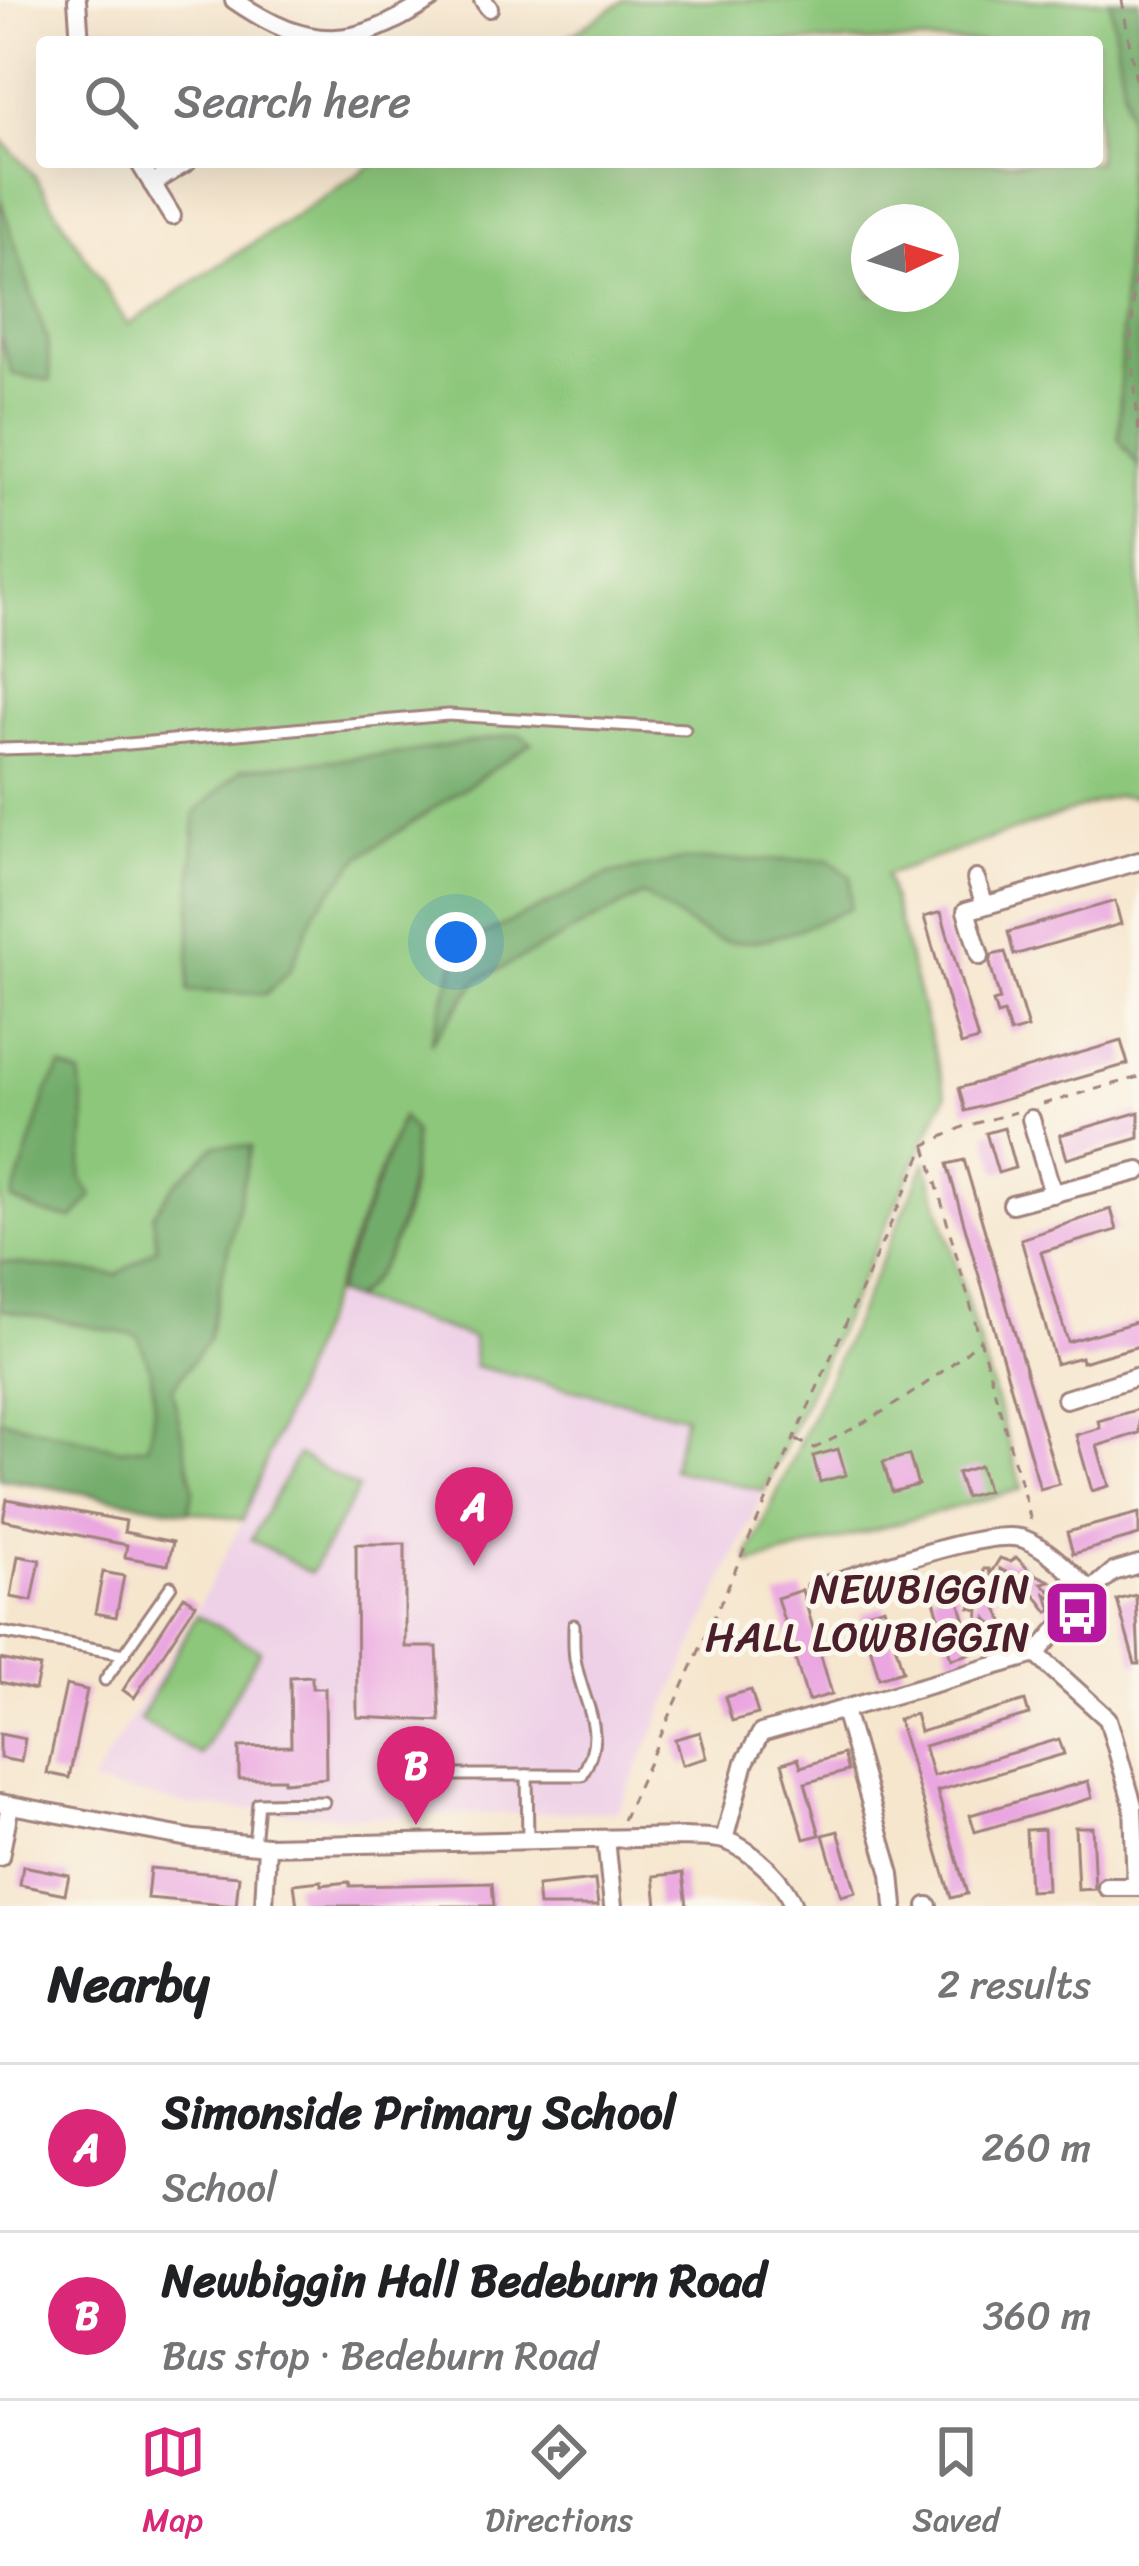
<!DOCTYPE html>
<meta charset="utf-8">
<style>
body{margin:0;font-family:Sriracha,sans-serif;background:#f6f6f6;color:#202124}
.compass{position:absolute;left:851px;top:204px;width:108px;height:108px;border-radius:50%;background:#fff;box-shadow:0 12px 48px #0002;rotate:86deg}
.you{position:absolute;left:456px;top:942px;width:42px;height:42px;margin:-30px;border:9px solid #fff;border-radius:50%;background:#1a73e8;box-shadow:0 0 0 18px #1a73e833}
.badge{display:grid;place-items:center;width:78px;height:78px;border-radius:50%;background:#db2777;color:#fff;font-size:39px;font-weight:700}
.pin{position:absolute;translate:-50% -99px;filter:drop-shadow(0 3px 6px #0008)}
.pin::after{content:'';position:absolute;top:63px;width:42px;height:36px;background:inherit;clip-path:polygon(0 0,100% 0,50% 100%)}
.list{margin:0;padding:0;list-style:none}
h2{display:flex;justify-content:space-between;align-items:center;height:156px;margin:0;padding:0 48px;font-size:51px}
h2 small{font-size:39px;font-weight:400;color:#757577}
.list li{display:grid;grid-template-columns:78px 1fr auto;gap:36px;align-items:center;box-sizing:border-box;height:168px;padding:0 48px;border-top:3px solid #e0e0e0}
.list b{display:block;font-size:45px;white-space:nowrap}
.list p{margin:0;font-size:39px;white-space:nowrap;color:#757577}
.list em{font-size:39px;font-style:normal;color:#757577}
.icon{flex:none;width:66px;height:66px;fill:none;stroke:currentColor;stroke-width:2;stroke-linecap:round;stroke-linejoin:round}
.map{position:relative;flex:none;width:1139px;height:1906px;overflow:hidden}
.search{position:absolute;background:#fff;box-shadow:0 12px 48px #0002;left:36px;right:36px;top:36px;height:132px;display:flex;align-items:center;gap:30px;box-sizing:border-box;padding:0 42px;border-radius:12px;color:#757577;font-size:45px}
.sheet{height:492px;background:#fff}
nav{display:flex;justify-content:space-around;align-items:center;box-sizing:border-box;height:168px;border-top:3px solid #e0e0e0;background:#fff;font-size:33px;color:#757577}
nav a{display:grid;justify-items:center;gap:6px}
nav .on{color:#db2777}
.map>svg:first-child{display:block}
.built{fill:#eed0e7}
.green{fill:#8dc77b;stroke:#6c7353;stroke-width:3;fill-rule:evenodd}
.forest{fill:#72ac6b;stroke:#5e664b;stroke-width:3}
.building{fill:#eaa6e0}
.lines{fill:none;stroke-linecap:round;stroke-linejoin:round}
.lane-casing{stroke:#a0827c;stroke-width:15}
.street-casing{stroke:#a0827c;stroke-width:22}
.path{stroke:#a0827c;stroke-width:3;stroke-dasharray:9 9;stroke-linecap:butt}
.lane{stroke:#fff;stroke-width:9}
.street{stroke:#fff;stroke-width:16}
.labels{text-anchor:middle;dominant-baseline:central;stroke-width:10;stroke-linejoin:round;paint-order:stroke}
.poi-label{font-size:42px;fill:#4a1f2b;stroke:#fbf7ec;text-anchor:end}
</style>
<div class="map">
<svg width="1139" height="1906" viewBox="0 0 1139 1906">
<rect width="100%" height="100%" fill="#fbf7ec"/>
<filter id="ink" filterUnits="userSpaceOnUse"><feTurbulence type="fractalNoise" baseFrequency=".00833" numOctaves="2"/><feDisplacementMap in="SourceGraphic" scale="24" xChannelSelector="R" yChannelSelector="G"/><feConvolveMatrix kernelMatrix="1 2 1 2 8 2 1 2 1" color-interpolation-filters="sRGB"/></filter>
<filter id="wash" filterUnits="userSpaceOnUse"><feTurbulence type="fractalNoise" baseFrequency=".004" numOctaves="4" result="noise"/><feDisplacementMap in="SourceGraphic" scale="48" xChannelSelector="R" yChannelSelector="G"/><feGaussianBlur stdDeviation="2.7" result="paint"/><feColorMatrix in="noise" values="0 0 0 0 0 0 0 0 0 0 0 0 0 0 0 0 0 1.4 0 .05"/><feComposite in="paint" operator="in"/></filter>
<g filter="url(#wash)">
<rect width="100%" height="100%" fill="#f6e6ce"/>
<!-- built -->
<polygon class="built" points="335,1294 474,1338 475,1366 686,1416 672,1469 764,1491 618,1811 353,1817 193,1806 91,1784 196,1612 243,1520"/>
<!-- green -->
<g class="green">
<path d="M625,0H1110L1128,117L1119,440L1139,467V797L1115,796L886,875L946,1095L764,1491L672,1469L685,1416L474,1366L473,1338L352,1299C382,1276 407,1223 411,1184C413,1164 405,1138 401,1118L243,1520L0,1479V138L34,175L128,325L377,162H1097V42H560ZM869,222H941V294H869Z"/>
<polygon points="926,1162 1022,1489 750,1564 749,1555"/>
<polygon points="298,1455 358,1489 311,1573 251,1539"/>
<polygon points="197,1615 260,1650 201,1755 139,1720"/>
</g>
<!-- forest -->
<g class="forest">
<polygon points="1110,0 1139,0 1139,467 1119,440 1128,117"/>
<polygon points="0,198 47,340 51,381 12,374 0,335"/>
<polygon points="519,734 532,743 360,857 316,909 290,970 266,994 188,991 195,813 242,769 405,753"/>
<path d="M683,860H829L851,877L850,908C813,924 767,947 724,941C703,938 664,907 643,895L477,981L430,1044L454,965L475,939L610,874Z"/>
<polygon points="61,1067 80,1075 85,1119 81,1178 92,1196 73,1219 42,1213 12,1200 47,1091"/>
<path d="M402,1117L414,1132C411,1189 400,1263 352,1299L335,1294Z"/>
<path d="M216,1145L251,1147L208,1340L172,1389L194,1489L188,1512L0,1478V1419L120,1449L147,1446C159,1402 155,1378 138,1336L0,1309V1262L117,1275L157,1248L153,1215L174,1185Z"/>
</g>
<g id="blocks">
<!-- building -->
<g class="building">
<polygon points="1115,901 1121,924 1014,955 1008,932"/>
<polygon points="941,912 978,1040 961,1045 924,917"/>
<polygon points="1005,952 1028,1028 1010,1033 1004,1013 997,1015 993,1002 1000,1000 990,964 992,955"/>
<polygon points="1121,1041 1128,1064 965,1111 959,1088"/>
<polygon points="1139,1112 1139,1138 1067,1159 1060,1135"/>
<polygon points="1004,1128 1015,1168 998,1173 986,1133"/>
<polygon points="964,1160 1059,1484 1040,1489 947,1164"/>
<polygon points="1111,1209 1117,1230 1041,1252 1068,1342 1139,1321 1139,1346 1082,1362 1081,1357 1056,1364 1021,1239"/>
<polygon points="1139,1409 1139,1433 1097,1446 1109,1486 1092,1491 1076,1435 1100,1428 1098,1421"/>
<polygon points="838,1449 846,1475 820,1482 813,1456"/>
<polygon points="909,1455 918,1485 892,1492 883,1462"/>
<polygon points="980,1466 987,1491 965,1497 957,1473"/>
<polygon points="7,1499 126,1521 124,1532 173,1542 168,1565 125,1557 127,1545 3,1520"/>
<polygon points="1139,1513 1139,1535 1073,1554 1067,1532"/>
<polygon points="356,1544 405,1544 405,1647 437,1647 440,1721 357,1717"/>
<polygon points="18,1556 40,1560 32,1601 11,1597"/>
<polygon points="1016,1557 1031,1572 1050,1581 1042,1583 1053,1594 1051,1597 1046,1594 1052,1609 1048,1612 1026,1583 1000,1569 1001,1581 992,1598 1009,1634 1004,1638 987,1618 985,1624 978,1622 979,1610 970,1608 982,1588 984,1569 989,1569 990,1574 1000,1558 1011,1562"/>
<polygon points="103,1572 124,1576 116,1617 95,1613"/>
<polygon points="955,1587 974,1653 951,1659 932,1593"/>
<polygon points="802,1590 832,1694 808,1701 777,1598"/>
<polygon points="1136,1595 1139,1664 1135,1664 1117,1600"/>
<polygon points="184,1596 196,1604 134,1698 123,1690"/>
<polygon points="884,1607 903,1671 879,1678 861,1614"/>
<polygon points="0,1659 40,1667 35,1690 0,1682"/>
<polygon points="312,1676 312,1688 325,1688 326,1778 284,1782 284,1779 239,1779 239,1747 291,1746 290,1677"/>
<polygon points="66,1685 87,1690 69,1778 47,1773"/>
<polygon points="751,1690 758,1714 732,1721 725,1697"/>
<polygon points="1025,1701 1029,1715 924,1746 933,1776 1059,1739 1064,1754 937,1791 967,1894 951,1898 898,1719 915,1714 920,1732"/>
<polygon points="700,1732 707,1758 682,1765 675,1739"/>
<polygon points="0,1734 25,1739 21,1762 0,1758"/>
<polygon points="843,1754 848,1771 805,1783 820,1835 804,1839 782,1763 798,1758 801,1767"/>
<polygon points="1088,1781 1092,1798 975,1832 970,1815"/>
<polygon points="1075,1827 1092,1827 1095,1889 1078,1890"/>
<polygon points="1044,1829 1047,1890 1029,1891 1026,1830"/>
<polygon points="838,1831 856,1892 841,1896 823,1835"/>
<polygon points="23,1866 69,1875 65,1894 20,1885"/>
<polygon points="150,1868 239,1876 236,1906 147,1898"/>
<polygon points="683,1873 687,1906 657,1906 654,1876"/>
<polygon points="595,1880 598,1906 539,1906 537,1886"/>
<polygon points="321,1881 321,1885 349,1882 350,1886 492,1883 494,1906 297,1906 294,1884"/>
</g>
</g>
</g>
<g filter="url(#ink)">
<use href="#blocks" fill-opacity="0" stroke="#a0827c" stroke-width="3"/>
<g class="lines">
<!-- lane casing -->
<g class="lane-casing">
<g id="lane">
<polyline points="0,749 106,746 448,715 685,729"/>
<polyline points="0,1632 124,1654"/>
<polyline points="105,1680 171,1586"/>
<path d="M448,1775H582C608,1729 585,1710 576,1664C573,1652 574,1638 574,1625"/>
<polyline points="527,1775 528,1840"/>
<polyline points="254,1844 258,1803 324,1802"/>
</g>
</g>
<!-- street casing -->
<g class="street-casing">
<g id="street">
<polyline points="77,0 80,42"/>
<path d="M234,0C311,53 353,49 430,0"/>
<polyline points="483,0 489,8"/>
<polyline points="139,162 172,216"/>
<polyline points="152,184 187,162"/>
<polyline points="976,879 985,905"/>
<polyline points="980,956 966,911 1139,861"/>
<polyline points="1031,1119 1053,1194"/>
<polyline points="1012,1204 1139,1171"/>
<polyline points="1066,1399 1139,1376"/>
<path d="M816,1588C858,1576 989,1526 1024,1539C1050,1549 1070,1573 1091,1591"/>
<polyline points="1036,1654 1108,1719 1133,1805 1136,1887"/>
<polyline points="844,1710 891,1874 894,1906"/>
<path d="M0,1803L194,1839L267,1846L685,1837C697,1838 713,1837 724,1840C750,1848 785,1881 793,1906"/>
<polyline points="606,1839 613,1906"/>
<polyline points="724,1840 745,1762 761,1733 1036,1654 1091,1591 1113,1572 1139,1564"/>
<polyline points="0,1857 10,1805"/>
<polyline points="1107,1887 1139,1887"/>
<polyline points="264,1906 267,1846"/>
<polyline points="927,1906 928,1906"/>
</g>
</g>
<!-- path -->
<g class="path">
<polyline points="1122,0 1139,99"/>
<polyline points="1139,188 1131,341 1139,434"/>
<polyline points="1043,1104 1139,1077"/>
<polyline points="926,1147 1032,1524"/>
<path d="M796,1440L815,1448C881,1415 925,1389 980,1340"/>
<polyline points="623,1820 926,1145 963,1127 1016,1112"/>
</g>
<!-- lane -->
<use href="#lane" class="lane"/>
<!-- street -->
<use href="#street" class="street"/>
</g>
</g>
<!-- icons -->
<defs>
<g id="bus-square" transform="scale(3.45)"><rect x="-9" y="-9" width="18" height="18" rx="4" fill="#b5179e" stroke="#fbf7ec"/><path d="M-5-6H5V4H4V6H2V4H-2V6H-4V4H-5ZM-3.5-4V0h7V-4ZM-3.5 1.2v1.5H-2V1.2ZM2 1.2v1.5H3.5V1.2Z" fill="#fff"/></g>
</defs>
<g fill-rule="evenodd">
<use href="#bus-square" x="1077" y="1613"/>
</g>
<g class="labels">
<!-- poi labels -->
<g class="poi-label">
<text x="1030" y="1589">NEWBIGGIN<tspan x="1030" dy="48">HALL LOWBIGGIN</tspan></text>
</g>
</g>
</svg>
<svg class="compass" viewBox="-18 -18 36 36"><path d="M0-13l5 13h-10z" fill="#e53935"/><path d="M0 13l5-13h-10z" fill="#757577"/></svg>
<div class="you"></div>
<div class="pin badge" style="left:474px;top:1566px">A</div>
<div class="pin badge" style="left:416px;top:1825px">B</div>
<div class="search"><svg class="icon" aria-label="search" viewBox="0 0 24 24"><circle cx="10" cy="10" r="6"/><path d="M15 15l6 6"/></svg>Search here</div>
</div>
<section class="sheet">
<h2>Nearby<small>2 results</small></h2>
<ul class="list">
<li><span class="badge">A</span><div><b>Simonside Primary School</b><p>School</p></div><em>260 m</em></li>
<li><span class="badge">B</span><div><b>Newbiggin Hall Bedeburn Road</b><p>Bus stop · Bedeburn Road</p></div><em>360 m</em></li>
</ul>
</section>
<nav>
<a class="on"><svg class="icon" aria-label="map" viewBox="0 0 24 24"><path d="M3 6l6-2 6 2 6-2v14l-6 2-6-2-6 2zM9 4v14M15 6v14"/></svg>Map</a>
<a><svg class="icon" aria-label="directions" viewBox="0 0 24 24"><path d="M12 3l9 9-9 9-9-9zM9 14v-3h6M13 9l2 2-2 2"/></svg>Directions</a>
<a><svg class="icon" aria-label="saved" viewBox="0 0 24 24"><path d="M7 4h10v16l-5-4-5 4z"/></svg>Saved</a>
</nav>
